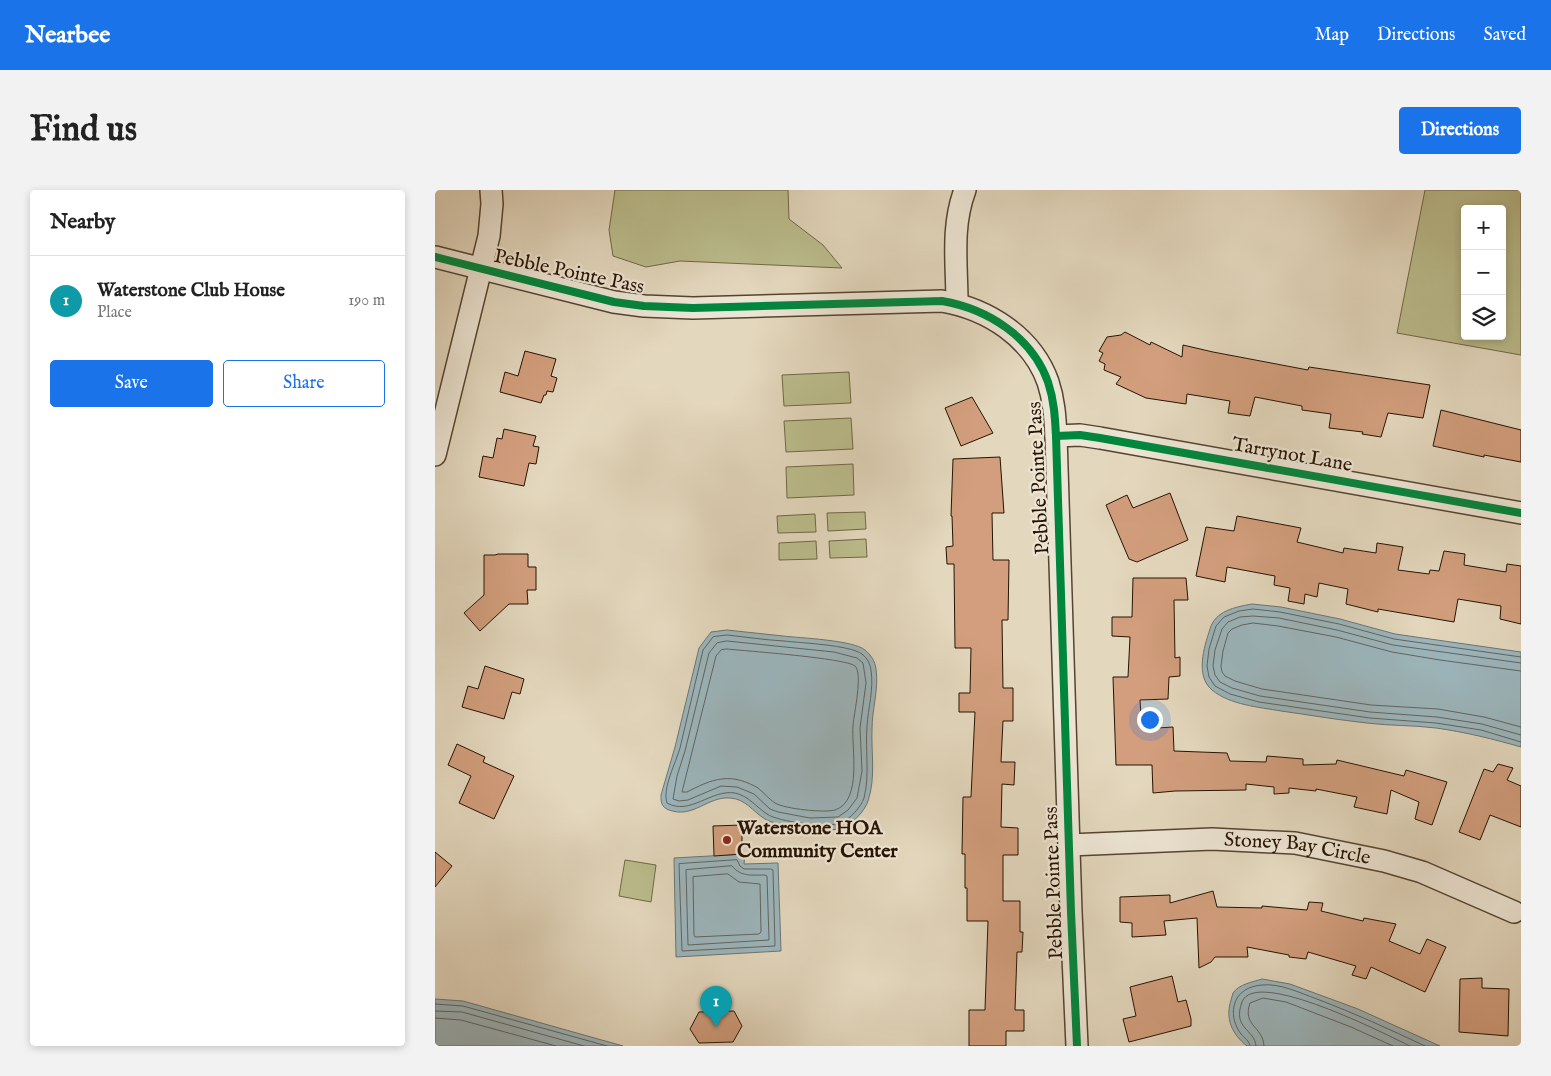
<!DOCTYPE html>
<meta charset="utf-8">
<style>
body{margin:0;font-family:"IM FELL English",serif;background:#f2f2f2;color:#222}
.controls{position:absolute;right:15px;top:15px;display:grid;overflow:hidden;border-radius:5px;box-shadow:0 2px 8px #0003}
.controls button{width:45px;height:45px;display:grid;place-items:center;padding:0;border:0;border-bottom:1px solid #e0e0e0;background:#fff;color:#222;font:25px sans-serif}
.you{position:absolute;left:714px;top:529px;width:18px;height:18px;margin:-12px;border:4px solid #fff;border-radius:50%;background:#1a73e8;box-shadow:0 0 0 8px #1a73e833}
.badge{display:grid;place-items:center;width:32px;height:32px;border-radius:50%;background:#1a73e8;color:#fff;font-size:16px;font-weight:700}
.pin{position:absolute;translate:-50% -41px;filter:drop-shadow(0 1px 2px #0008)}
.pin::after{content:'';position:absolute;top:26px;width:18px;height:15px;background:inherit;clip-path:polygon(0 0,100% 0,50% 100%)}
.list{margin:0;padding:0;list-style:none}
h2{display:flex;justify-content:space-between;align-items:center;height:65px;margin:0;padding:0 20px;font-size:21px}
h2 small{font-size:16px;font-weight:400;color:#767676}
.list li{display:grid;grid-template-columns:32px 1fr auto;gap:15px;align-items:center;box-sizing:border-box;height:90px;padding:0 20px;border-top:1px solid #e0e0e0}
.list b{display:block;font-size:19px;white-space:nowrap}
.list p{margin:0;font-size:16px;white-space:nowrap;color:#767676}
.list em{font-size:16px;font-style:normal;color:#767676}
.actions{display:flex;gap:10px;padding:15px 20px}
.actions a{flex:1;padding:11px 0;border:1px solid #1a73e8;border-radius:5px;text-align:center;font-size:18px;color:#1a73e8}
.actions .main{background:#1a73e8;color:#fff}
.icon{flex:none;width:28px;height:28px;fill:none;stroke:currentColor;stroke-width:2;stroke-linecap:round;stroke-linejoin:round}
.map{position:relative;flex:none;width:1086px;height:856px;overflow:hidden;border-radius:5px}
header{display:flex;align-items:center;gap:30px;box-sizing:border-box;height:70px;padding:0 25px;background:#1a73e8;color:#fff}
header strong{font-size:24px}
nav{display:flex;gap:28px;margin-inline-start:auto;font-size:18px}
.intro{display:flex;align-items:center;justify-content:space-between;box-sizing:border-box;height:120px;padding:0 30px}
h1{margin:0;font-size:35px}
.button{padding:12px 22px;border-radius:5px;background:#1a73e8;color:#fff;font-size:18px;font-weight:700}
main{display:flex;gap:30px;padding:0 30px}
aside{flex:1;background:#fff;border-radius:5px;box-shadow:0 2px 8px #0003}
.map>svg:first-child{display:block}
.green{fill:#bbbc8c;stroke:#706847;fill-rule:evenodd}
.water{fill:#9cb6bd;stroke:#6d7572}
.lines{fill:none;stroke-linecap:round;stroke-linejoin:round}
.shore{stroke:#616460;stroke-width:1}
.building{fill:#d29e7d;stroke:#261302}
.street-casing{stroke:#554431;stroke-width:24}
.street{stroke:#ede5d4;stroke-width:21}
.cycleway-casing{stroke:#ede5d4;stroke-width:11}
.cycleway{stroke:#00873e;stroke-width:8}
.poi-dot{fill:#8f2418;stroke:#ede5d4;stroke-width:2}
.labels{text-anchor:middle;dominant-baseline:central;stroke-width:4.5;stroke-linejoin:round;paint-order:stroke}
.street-label{font-size:20px;fill:#261302;stroke:#ede5d4}
.poi-label{font-size:20px;font-weight:bold;fill:#261302;stroke:#ede5d4;text-anchor:start}
</style>
<header>
<strong>Nearbee</strong>
<nav><a>Map</a><a>Directions</a><a>Saved</a></nav>
</header>
<div class="intro"><h1>Find us</h1><a class="button">Directions</a></div>
<main>
<aside>
<h2>Nearby<small></small></h2>
<ul class="list">
<li><span class="badge" style="background:#0f9aa8">1</span><div><b>Waterstone Club House</b><p>Place</p></div><em>190 m</em></li>
</ul>
<div class="actions"><a class="main">Save</a><a>Share</a></div>
</aside>
<div class="map">
<svg width="1086" height="856" viewBox="0 0 1086 856">
<rect width="100%" height="100%" fill="#e3d7bd"/>
<filter id="stains"><feTurbulence type="fractalNoise" baseFrequency=".004" numOctaves="4"/><feColorMatrix values="0 0 0 0 .2 0 0 0 0 .09 0 0 0 0 .02 0 0 0 .5 -.17"/></filter>
<radialGradient id="worn" r=".72"><stop offset=".6" stop-color="#630" stop-opacity="0"/><stop offset="1" stop-color="#630" stop-opacity=".3"/></radialGradient>
<!-- green -->
<g class="green">
<polygon points="180,0 353,0 354,29 388,55 407,78 245,71 211,77 178,66 174,40"/>
<path d="M990,0H1086V165L962,143ZM1030,19H1067V146H1030Z"/>
<polygon points="414,182 416,213 349,216 347,185"/>
<polygon points="416,228 418,259 351,262 349,231"/>
<polygon points="418,274 419,305 352,308 351,277"/>
<polygon points="430,322 431,339 393,341 392,323"/>
<polygon points="380,324 381,342 343,343 342,326"/>
<polygon points="431,349 432,367 395,368 394,351"/>
<polygon points="381,351 382,369 344,370 344,353"/>
<polygon points="190,670 221,675 216,712 184,706"/>
</g>
<!-- water -->
<g class="water">
<path d="M817,414L846,417L905,429L960,444L1086,462V557C1058,549 1030,542 1001,538C978,535 955,536 932,533C903,530 875,525 846,521C824,517 795,515 777,500C760,486 769,457 775,439C780,421 800,417 817,414Z"/>
<path d="M292,440C311,442 329,444 348,446C365,448 418,450 430,460C436,465 440,471 441,479C444,499 437,519 437,539C436,563 441,587 433,611C430,621 417,634 408,638C394,643 342,637 330,629C317,621 311,609 295,608C273,606 258,629 234,620C226,617 226,612 226,605L240,557L264,458L276,442Z"/>
<polygon points="310,664 309,674 343,673 346,761 241,767 239,668"/>
<path d="M827,789L855,794L923,819L1005,856H812C797,844 790,829 796,810C797,808 797,805 798,803C804,794 818,792 827,789Z"/>
<polygon points="0,809 28,811 188,856 0,856"/>
</g>
<g class="lines">
<!-- shore -->
<g class="shore">
<path d="M292,445C311,447 330,450 349,451C366,453 415,455 427,464C432,468 435,473 436,480C439,499 433,518 432,536C430,561 435,584 429,608C426,617 415,629 406,633C393,638 343,632 332,624C321,617 314,606 300,603C276,599 255,626 232,613C227,599 241,572 245,558C253,525 260,493 268,460L278,447Z"/>
<polygon points="292,451 399,462 422,468 428,473 431,493 425,538 427,581 422,608 413,620 403,627 375,628 343,622 335,619 319,604 302,597 286,596 253,610 244,611 238,609 242,586 250,561 274,463 282,453"/>
<path d="M292,459C311,461 410,468 420,476C428,483 419,524 418,535C416,556 428,611 400,620C390,623 350,619 340,613C334,609 329,603 323,598C313,592 299,587 287,589C275,590 262,597 252,602H247L281,466L286,460Z"/>
<polyline points="1086,467 959,449 904,434 845,422 818,419 804,421 789,427 781,436 774,459 772,476 774,487 780,496 795,504 824,512 935,528 1001,533 1046,540 1086,552"/>
<polyline points="1086,473 958,455 902,440 844,428 818,426 805,427 793,432 787,439 780,460 778,476 780,485 785,492 797,498 825,506 935,522 1002,527 1047,534 1086,545"/>
<polyline points="1086,481 1005,470 957,462 901,447 843,436 818,433 807,435 797,439 793,443 788,461 786,476 787,482 790,486 800,491 827,499 936,515 1003,519 1049,527 1086,537"/>
<polygon points="302,670 305,676 309,679 336,679 338,680 340,756 247,761 244,674"/>
<path d="M297,676C306,687 316,685 330,685L332,686L334,750L253,755L251,680Z"/>
<polygon points="293,684 304,692 325,694 326,742 324,744 260,747 259,745 258,687"/>
<polyline points="0,814 28,816 172,856"/>
<polyline points="0,821 27,822 149,856"/>
<polyline points="0,828 26,830 121,856"/>
<path d="M815,856C814,850 810,849 806,844C800,836 797,826 799,816C802,802 814,796 827,795C845,793 865,803 882,809C919,823 954,839 990,856"/>
<path d="M821,856C820,839 797,839 807,812C820,777 952,845 975,856"/>
<path d="M829,856C828,836 807,836 815,813L828,808L851,812L916,837L958,856"/>
</g>
</g>
<!-- building -->
<g class="building">
<polygon points="690,142 715,155 716,152 747,167 748,155 778,162 873,180 874,177 995,195 988,228 953,223 946,247 927,244 928,242 894,238 896,224 867,220 867,216 820,207 815,226 793,223 795,211 752,204 751,214 711,208 681,194 686,187 669,180 670,174 664,171 668,163 664,161 672,147 686,145"/>
<polygon points="90,161 121,169 116,186 122,188 118,202 112,201 111,205 109,205 106,213 65,202 70,182 83,186"/>
<polygon points="537,207 558,243 526,256 510,218"/>
<polygon points="1006,220 1086,240 1086,272 1049,265 1049,267 998,256"/>
<polygon points="69,239 101,246 98,256 104,257 101,274 94,273 89,296 44,287 48,266 58,268 62,248 67,249"/>
<polygon points="565,267 569,323 557,323 558,370 574,370 573,430 567,430 568,498 578,498 578,531 568,531 566,572 580,572 579,595 567,594 566,637 583,638 583,665 568,665 568,711 585,711 585,742 588,742 587,762 582,762 580,820 589,820 589,841 571,841 571,856 534,856 534,820 550,820 553,731 532,731 532,698 530,698 530,664 527,664 528,607 536,607 540,522 524,522 524,503 535,503 536,458 520,458 519,374 512,374 511,357 518,356 517,326 516,326 518,269"/>
<polygon points="735,303 753,350 702,372 694,369 671,315 692,305 698,318"/>
<polygon points="802,326 866,338 862,352 908,363 909,358 941,363 942,353 968,357 963,380 994,384 995,380 1004,381 1009,361 1030,364 1029,375 1071,382 1072,374 1086,376 1086,434 1065,429 1066,416 1023,409 1019,432 943,419 943,422 911,414 913,399 884,393 882,407 870,404 869,414 853,411 855,398 839,395 840,386 792,377 790,392 761,386 771,337 799,341"/>
<polygon points="63,364 93,364 93,377 101,377 101,400 92,400 93,414 74,414 45,441 29,423 49,405 49,365 60,365"/>
<polygon points="698,388 751,388 753,410 739,410 740,468 745,467 745,486 734,487 733,509 705,510 707,539 738,537 739,561 792,563 795,571 831,572 832,566 868,569 868,575 901,574 902,570 969,586 971,580 1012,592 997,635 980,629 984,612 956,600 952,624 919,617 922,607 881,599 881,601 854,598 854,603 839,604 839,597 811,594 811,600 740,601 718,603 717,575 681,575 678,487 693,487 695,447 677,446 677,427 697,427"/>
<polygon points="50,476 89,489 85,504 77,502 69,529 27,517 33,496 43,499"/>
<polygon points="22,554 50,567 48,572 79,586 59,629 24,613 36,586 13,575"/>
<polygon points="1063,574 1078,578 1072,590 1086,596 1086,637 1055,625 1045,650 1024,642 1049,579 1058,582"/>
<polygon points="307,635 307,664 279,666 278,636"/>
<polygon points="0,662 17,676 0,697"/>
<polygon points="778,701 782,717 827,718 827,716 872,720 874,712 888,713 886,721 928,731 929,728 961,734 954,751 985,764 992,749 1011,757 990,802 936,777 931,789 917,785 921,776 873,762 871,769 854,767 854,765 812,757 813,767 780,767 776,772 764,778 762,728 729,731 731,745 697,747 697,733 685,732 685,707 735,705 735,713"/>
<polygon points="737,786 743,812 751,810 756,829 756,836 694,852 688,829 701,826 695,797"/>
<polygon points="1047,788 1047,798 1074,799 1073,846 1024,842 1025,789"/>
<polygon points="299,821 307,836 298,852 264,853 255,839 264,822"/>
</g>
<g class="lines">
<!-- street casing -->
<g class="street-casing">
<g id="street">
<path d="M0,67L179,112L209,116L258,118L507,111C553,119 597,147 613,192C619,210 620,227 621,246L636,722L642,856"/>
<path d="M522,113C522,75 516,37 530,0"/>
<polyline points="621,246 645,245 665,248 1086,323"/>
<polyline points="0,265 54,46 57,14 56,0"/>
<path id="s1" d="M634,655L777,649L860,653L949,671L987,682L1079,722"/>
</g>
</g>
<!-- street -->
<use href="#street" class="street"/>
<!-- cycleway casing -->
<g class="cycleway-casing">
<g id="cycleway">
<path d="M0,67L179,112L209,116L258,118L507,111C553,119 597,147 613,192C619,210 620,227 621,246L636,722L642,856"/>
<polyline points="621,246 645,245 665,248 1086,323"/>
</g>
</g>
<!-- cycleway -->
<use href="#cycleway" class="cycleway"/>
</g>
<!-- markers -->
<circle class="poi-dot" cx="292" cy="650" r="5"/>
<g class="labels">
<!-- street labels -->
<g class="street-label">
<text transform="translate(134 82) rotate(12)">Pebble Pointe Pass</text>
<text transform="translate(857 265) rotate(10)">Tarrynot Lane</text>
<text transform="translate(604 288) rotate(-93)">Pebble Pointe Pass</text>
<text stroke="none"><textPath href="#s1" startOffset="229">Stoney Bay Circle</textPath></text>
<text transform="translate(619 693) rotate(-92)">Pebble Pointe Pass</text>
</g>
<!-- poi labels -->
<g class="poi-label">
<text x="302" y="638">Waterstone HOA<tspan x="302" dy="23">Community Center</tspan></text>
</g>
</g>
<rect width="100%" height="100%" filter="url(#stains)"/>
<rect width="100%" height="100%" fill="url(#worn)"/>
</svg>
<div class="controls">
<button>+</button>
<button>−</button>
<button><svg class="icon" aria-label="layers" viewBox="0 0 24 24"><path d="M12 4l9 5-9 5-9-5zM3 14l9 5 9-5"/></svg></button>
</div>
<div class="you"></div>
<div class="pin badge" style="left:281px;top:837px;background:#0f9aa8">1</div>
</div>
</main>
